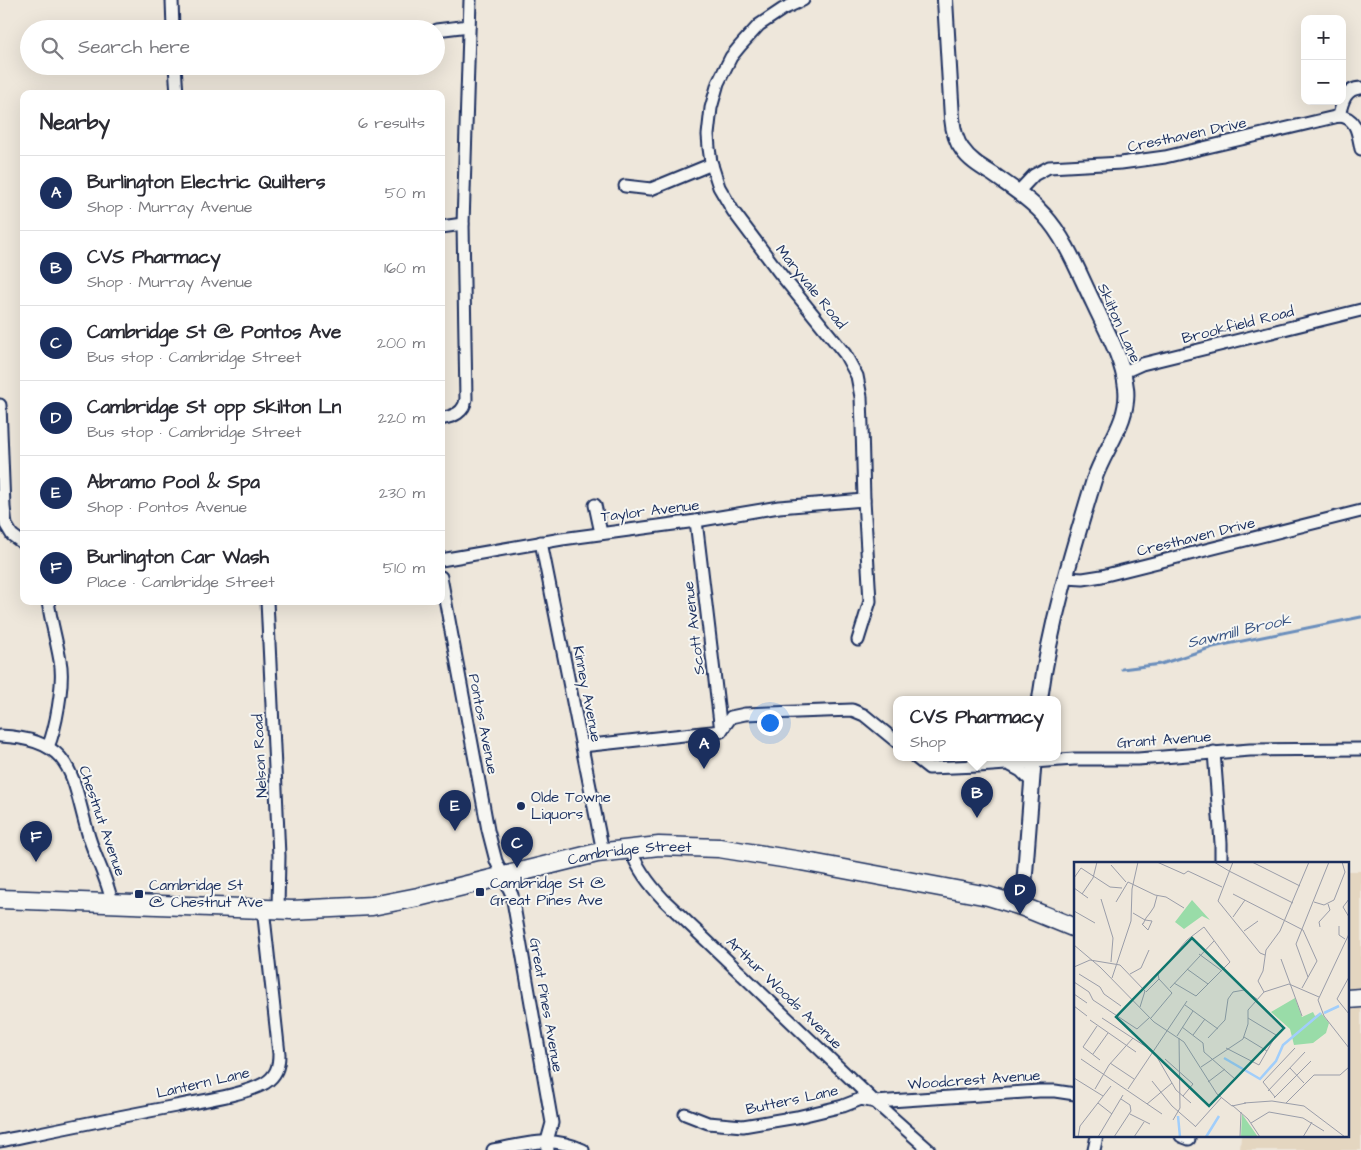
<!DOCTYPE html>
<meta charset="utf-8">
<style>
body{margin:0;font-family:"Architects Daughter",sans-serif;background:#f2f2f3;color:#2b2b33}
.controls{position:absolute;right:15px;top:15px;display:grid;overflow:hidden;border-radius:10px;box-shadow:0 5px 20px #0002}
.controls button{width:45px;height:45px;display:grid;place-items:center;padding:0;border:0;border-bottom:1px solid #e1e1e2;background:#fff;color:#2b2b33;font:25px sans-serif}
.you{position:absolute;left:769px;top:722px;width:18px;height:18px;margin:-12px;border:4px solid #fff;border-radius:50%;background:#1a73e8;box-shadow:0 0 0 8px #1a73e833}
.badge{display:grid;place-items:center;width:32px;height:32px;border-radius:50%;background:#1b2f5e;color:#fff;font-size:16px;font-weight:700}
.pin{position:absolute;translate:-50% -41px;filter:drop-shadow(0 1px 2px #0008)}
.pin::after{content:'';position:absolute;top:26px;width:18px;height:15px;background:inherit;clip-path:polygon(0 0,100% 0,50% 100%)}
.popup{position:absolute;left:893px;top:696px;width:168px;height:65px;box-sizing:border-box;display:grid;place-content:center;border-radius:10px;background:#fff;filter:drop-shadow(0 1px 4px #0005);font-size:16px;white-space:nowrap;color:#7c7c81}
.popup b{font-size:19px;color:#2b2b33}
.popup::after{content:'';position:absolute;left:50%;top:100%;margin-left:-10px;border:10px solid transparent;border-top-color:#fff}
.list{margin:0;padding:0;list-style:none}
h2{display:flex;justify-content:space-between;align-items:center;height:65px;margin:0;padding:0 20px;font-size:21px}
h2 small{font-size:16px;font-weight:400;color:#7c7c81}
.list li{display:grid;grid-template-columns:32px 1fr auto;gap:15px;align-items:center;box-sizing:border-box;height:75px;padding:0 20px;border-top:1px solid #e1e1e2}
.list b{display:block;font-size:19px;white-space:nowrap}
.list p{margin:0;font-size:16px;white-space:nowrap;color:#7c7c81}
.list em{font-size:16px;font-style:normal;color:#7c7c81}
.icon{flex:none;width:28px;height:28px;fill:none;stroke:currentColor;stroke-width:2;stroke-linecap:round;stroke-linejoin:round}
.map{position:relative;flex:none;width:1361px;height:1150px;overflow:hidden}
.search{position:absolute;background:#fff;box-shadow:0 5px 20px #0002;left:20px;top:20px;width:425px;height:55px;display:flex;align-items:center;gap:12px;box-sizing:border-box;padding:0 18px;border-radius:28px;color:#7c7c81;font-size:19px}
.panel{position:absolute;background:#fff;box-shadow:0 5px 20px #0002;left:20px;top:90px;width:425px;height:515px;border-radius:10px}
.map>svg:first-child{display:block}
.built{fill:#e4d6c0}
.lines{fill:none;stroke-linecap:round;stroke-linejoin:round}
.stream{stroke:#6b8ebc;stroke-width:3}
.minor-casing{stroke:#1b2f5e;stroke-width:15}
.tertiary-casing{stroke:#1b2f5e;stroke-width:18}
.primary-casing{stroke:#1b2f5e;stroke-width:21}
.minor{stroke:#f6f6f2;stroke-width:11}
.tertiary{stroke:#f6f6f2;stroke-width:14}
.primary{stroke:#f6f6f2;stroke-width:18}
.poi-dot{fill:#1b2f5e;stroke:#f6f6f2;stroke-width:2}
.labels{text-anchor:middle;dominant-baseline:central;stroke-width:4;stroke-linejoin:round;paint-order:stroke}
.street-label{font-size:15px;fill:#1b2f5e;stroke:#f6f6f2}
.poi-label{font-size:15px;fill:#1b2f5e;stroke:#f6f6f2;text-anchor:start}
.water-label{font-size:16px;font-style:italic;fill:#3c5785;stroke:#f6f6f2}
.inset-river{fill:none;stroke:#a1cefb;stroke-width:2.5}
.inset-road{fill:none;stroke:#9a9da9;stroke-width:1}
.view{fill:#0f766e;fill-opacity:0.15;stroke:#0f766e;stroke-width:2.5}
.inset-edge{fill:none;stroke:#1b2f5e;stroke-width:2.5}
</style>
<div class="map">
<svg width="1361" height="1150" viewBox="0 0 1361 1150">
<rect width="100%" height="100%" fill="#eee7db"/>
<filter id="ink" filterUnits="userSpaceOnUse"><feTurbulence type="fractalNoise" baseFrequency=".02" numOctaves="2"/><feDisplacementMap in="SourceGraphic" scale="10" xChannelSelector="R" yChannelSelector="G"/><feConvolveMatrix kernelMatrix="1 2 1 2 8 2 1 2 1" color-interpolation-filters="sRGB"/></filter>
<g filter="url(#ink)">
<!-- built -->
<polygon class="built" points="1347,871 1361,871 1361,1150 1240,1150 1241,1136 1347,1136"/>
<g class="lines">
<!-- stream -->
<polyline class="stream" points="1122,669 1161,664 1213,647 1361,617"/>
<!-- minor casing -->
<g class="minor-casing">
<g id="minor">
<polyline points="172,0 173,29"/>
<polyline points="803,0 783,9 759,25 740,46 731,57 718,83 711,108 708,135 709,148 711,162 719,187 733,211 778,271 845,354 857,376 861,397 862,427 864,500 870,601 858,640"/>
<polyline points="436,30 469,26"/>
<polyline points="175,66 177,94"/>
<path d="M1339,116C1342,103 1345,88 1361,88"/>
<polyline points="625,186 651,189 712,164"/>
<path d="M1018,192L1034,175L1049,167L1121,163L1165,157L1339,116C1357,117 1358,135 1361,149"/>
<polyline points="441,227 463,224"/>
<polyline points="1124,372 1142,364 1361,310"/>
<polyline points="0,405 4,507 6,525 12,535 24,544"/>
<path d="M441,419C454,416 464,413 466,399L463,224L470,0"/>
<polyline points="595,505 601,533"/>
<polyline points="696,521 721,731"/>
<polyline points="541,542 603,852"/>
<polyline points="441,560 562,539 696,521 779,507 864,500"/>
<polyline points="441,577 488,830 496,861 512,895 552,1123 547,1141 548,1150"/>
<polyline points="1066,578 1083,579 1102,576 1361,511"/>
<polyline points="267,601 276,789 279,856 278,909"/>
<polyline points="721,731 731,717 745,714 852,710 864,715 897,742"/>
<path d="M0,736C76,739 71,778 89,837C96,860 108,880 112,903"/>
<polyline points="582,746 721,731"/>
<path d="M48,747C56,728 63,687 61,667C58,645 51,623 48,601"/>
<polyline points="1214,752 1221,843 1221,864"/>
<polyline points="915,757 929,768 978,766 1074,759 1138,759 1250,750 1361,749"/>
<polyline points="1008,764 1021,771 1032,782"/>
<path d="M630,848C637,869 650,885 664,900L875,1102L929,1150"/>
<polyline points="685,1114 708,1123 743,1126 797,1117 843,1106 861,1099 875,1102 1039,1091 1055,1091 1075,1094"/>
<polyline points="1181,1136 1189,1139"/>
<path d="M0,1141C59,1129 117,1117 176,1106C200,1101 244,1095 265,1083C276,1076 279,1067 279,1054L263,908"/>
<path d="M493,1150C526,1144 551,1135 583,1150"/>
<polyline points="1094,1150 1097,1136"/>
</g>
</g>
<!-- tertiary casing -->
<g class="tertiary-casing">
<g id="tertiary">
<path d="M945,0L952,118C953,129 955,140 962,149C970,161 983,168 994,175C1012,188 1030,199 1044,215C1067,240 1079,274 1094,304C1106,330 1123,359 1126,388C1130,421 1104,449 1094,480C1072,552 1050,624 1040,699"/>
<polyline points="1021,906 1024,886 1034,757"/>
</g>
</g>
<!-- primary casing -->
<g class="primary-casing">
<g id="primary">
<path id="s1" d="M0,899L292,910L372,906L418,897L597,853L659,846L719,848L801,861L988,896L1021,906L1075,928"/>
<polyline points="1347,999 1361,998"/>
</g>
</g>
<!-- minor -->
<use href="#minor" class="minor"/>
<!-- tertiary -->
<use href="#tertiary" class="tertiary"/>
<!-- primary -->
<use href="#primary" class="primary"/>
</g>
</g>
<!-- markers -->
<g class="poi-dot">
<circle cx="521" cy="806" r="5"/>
<rect x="475" y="887" width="10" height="10" rx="2.5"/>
<rect x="134" y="889" width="10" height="10" rx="2.5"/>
</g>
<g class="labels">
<!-- street labels -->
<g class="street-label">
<text transform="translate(1187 135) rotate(-12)">Cresthaven Drive</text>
<text transform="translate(811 287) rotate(51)">Maryvale Road</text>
<text transform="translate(1119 323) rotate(66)">Skilton Lane</text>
<text transform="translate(1238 325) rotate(-14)">Brookfield Road</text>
<text transform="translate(650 511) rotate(-7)">Taylor Avenue</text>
<text transform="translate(1196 537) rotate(-14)">Cresthaven Drive</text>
<text transform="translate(694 628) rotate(-97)">Scott Avenue</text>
<text transform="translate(587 694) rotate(79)">Kinney Avenue</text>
<text transform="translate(483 724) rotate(79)">Pontos Avenue</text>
<text transform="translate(1164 740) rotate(-4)">Grant Avenue</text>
<text transform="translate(260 756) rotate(-93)">Nelson Road</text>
<text transform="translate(102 821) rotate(71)">Chestnut Avenue</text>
<text stroke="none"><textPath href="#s1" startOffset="636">Cambridge Street</textPath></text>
<text transform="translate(784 993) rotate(44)">Arthur Woods Avenue</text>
<text transform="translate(546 1005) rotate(80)">Great Pines Avenue</text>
<text transform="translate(974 1080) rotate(-4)">Woodcrest Avenue</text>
<text transform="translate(203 1083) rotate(-13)">Lantern Lane</text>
<text transform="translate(792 1100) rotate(-12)">Butters Lane</text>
</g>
<!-- poi labels -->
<g class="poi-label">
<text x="531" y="797">Olde Towne<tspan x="531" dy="17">Liquors</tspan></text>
<text x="490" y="883">Cambridge St @<tspan x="490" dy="17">Great Pines Ave</tspan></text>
<text x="149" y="885">Cambridge St<tspan x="149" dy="17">@ Chestnut Ave</tspan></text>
</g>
<!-- water labels -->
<g class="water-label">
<text transform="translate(1239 631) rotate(-13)">Sawmill Brook</text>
</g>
</g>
<!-- overview -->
<g transform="translate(1074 862)">
<rect width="275" height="275" fill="#eee7db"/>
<path d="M118,38L136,58L128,54L110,67L101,60ZM221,136L228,155L239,150L241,154L247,151L255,161L252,171L239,181L220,183L216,167L197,150ZM168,252L184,275H167Z" fill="#99dca8"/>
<path class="inset-river" d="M250,151L265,144M150,196L186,217L202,199L209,183L247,151M104,254L106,275M132,275L145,254"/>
<path class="inset-road" d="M83,0L110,12L114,9M140,0L155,9M159,0L144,39L186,91L191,93M178,0L226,24M37,3L52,20M114,9L148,25M155,9L219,41M0,16L7,6L36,25L48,26M0,26L14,36M8,32L19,16L23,0M159,32L229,68L243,99L228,126M27,37L39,76L37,100M275,37L269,45L275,55M42,40L54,20L81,33L92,35L110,46M240,40L250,43L260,38L271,10L268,0M0,49L21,61M59,51L71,58L78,59L74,68L68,62H69L72,56L76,51L80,45L83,34M159,55L171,38M265,64V73L271,77M246,65L245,60L256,48L254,42M170,69L184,59M275,72L244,138L250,154L275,186M0,83L26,105L80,160L110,180L143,232L158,244L172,241M125,92L148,109M207,97L228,154M0,105L16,98L46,103L71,129L66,145M113,107L134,122M5,112L26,125L30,132L47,144M56,112L67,106L75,88M234,115L222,82L255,0M275,115L263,137L275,152M38,116L57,59L58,27L64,0M85,117L84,112L113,78L130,65L156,100L122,134L100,121M0,120L15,130L19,138L63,167L75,156M96,126L140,79M72,130L85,117M190,130L184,119L189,109L192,88L206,69L235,0M0,132L13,141M111,143L144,167M0,144L13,154M28,156L80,190M77,156L98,131L85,117M16,158L62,190M23,164L9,185L26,198M108,165L129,181L130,190L161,217M119,173L131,157M103,174L119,149M170,175L193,189M134,176L151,158L154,137L159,130L170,128L183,137M152,186L185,203L202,173L174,156M80,190L102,228L117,241M19,192L34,171M7,197L88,252M91,197L119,222L109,234M36,201L60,217M127,205L169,177L174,162V148L190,130L215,122L245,135M216,206L230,221M0,216L29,234M78,219L98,244L121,264M134,220L151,207M21,227L35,203L59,176M54,227L113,139M194,229L231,190M201,235L189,220L221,186M200,236L237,199M24,241L38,252M170,241L198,239L230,244L271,275M212,241L240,213H266L275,205M73,242L98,221M158,243L174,257L186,275M56,252L76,262M99,258L106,246L105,176M177,261L195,250L229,256L250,269M121,265L147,236M4,275L6,264L37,224M24,275L49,233M40,275L57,249L56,243L47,237M60,275L70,260M166,275L167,250M229,275L238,260"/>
<path class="view" d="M118,76L210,166L135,244L42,155Z"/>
<rect width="275" height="275" class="inset-edge"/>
</g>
</svg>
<div class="controls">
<button>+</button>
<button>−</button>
</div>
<div class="you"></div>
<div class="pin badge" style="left:704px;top:769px">A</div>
<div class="pin badge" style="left:977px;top:818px">B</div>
<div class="popup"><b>CVS Pharmacy</b>Shop</div>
<div class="pin badge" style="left:517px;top:868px">C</div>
<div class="pin badge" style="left:1020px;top:915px">D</div>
<div class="pin badge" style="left:455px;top:831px">E</div>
<div class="pin badge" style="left:36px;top:862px">F</div>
<div class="search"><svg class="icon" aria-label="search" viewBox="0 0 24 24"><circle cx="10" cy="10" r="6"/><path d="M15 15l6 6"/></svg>Search here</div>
<section class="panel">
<h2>Nearby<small>6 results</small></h2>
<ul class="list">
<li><span class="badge">A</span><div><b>Burlington Electric Quilters</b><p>Shop · Murray Avenue</p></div><em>50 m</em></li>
<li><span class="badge">B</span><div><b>CVS Pharmacy</b><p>Shop · Murray Avenue</p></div><em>160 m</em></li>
<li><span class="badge">C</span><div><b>Cambridge St @ Pontos Ave</b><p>Bus stop · Cambridge Street</p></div><em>200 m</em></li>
<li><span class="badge">D</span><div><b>Cambridge St opp Skilton Ln</b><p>Bus stop · Cambridge Street</p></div><em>220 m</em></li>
<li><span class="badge">E</span><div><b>Abramo Pool &amp; Spa</b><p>Shop · Pontos Avenue</p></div><em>230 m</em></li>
<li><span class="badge">F</span><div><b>Burlington Car Wash</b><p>Place · Cambridge Street</p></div><em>510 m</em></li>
</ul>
</section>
</div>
